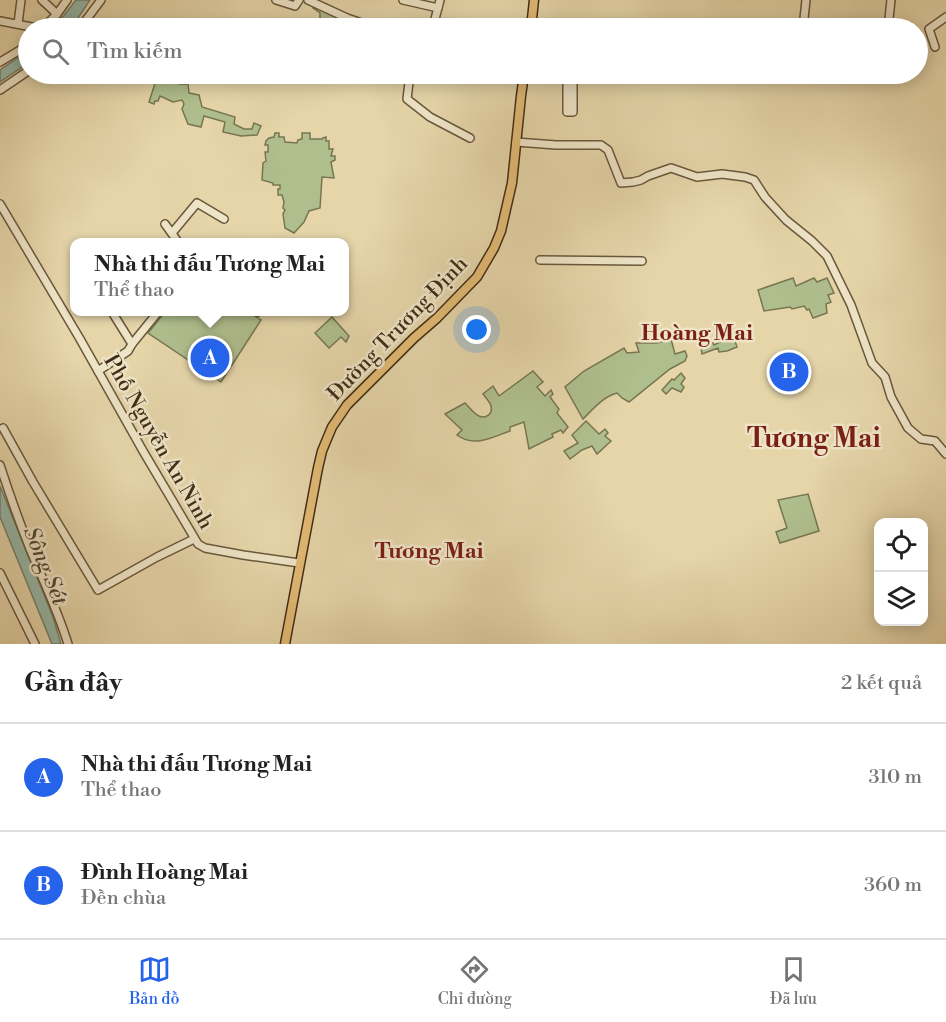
<!DOCTYPE html>
<html lang="vi">
<meta charset="utf-8">
<style>
body{margin:0;font-family:"Libre Bodoni",serif;background:#f6f6f6;color:#222}
.controls{position:absolute;right:18px;bottom:18px;display:grid;overflow:hidden;border-radius:12px;box-shadow:0 3px 15px #0003}
.controls button{width:54px;height:54px;display:grid;place-items:center;padding:0;border:0;border-bottom:2px solid #e0e0e0;background:#fff;color:#222;font:30px sans-serif}
.you{position:absolute;left:477px;top:330px;width:21px;height:21px;margin:-15px;border:4px solid #fff;border-radius:50%;background:#1a73e8;box-shadow:0 0 0 9px #1a73e833}
.badge{display:grid;place-items:center;width:39px;height:39px;border-radius:50%;background:#2563eb;color:#fff;font-size:20px;font-weight:700}
.pin{position:absolute;translate:-50% -50%;border:3px solid #fff;box-shadow:0 2px 6px #0006}
.popup{position:absolute;left:70px;top:238px;width:279px;height:78px;box-sizing:border-box;display:grid;place-content:center;border-radius:12px;background:#fff;filter:drop-shadow(0 2px 4px #0005);font-size:20px;white-space:nowrap;color:#767676}
.popup b{font-size:22px;color:#222}
.popup::after{content:'';position:absolute;left:50%;top:100%;margin-left:-12px;border:12px solid transparent;border-top-color:#fff}
.list{margin:0;padding:0;list-style:none}
h2{display:flex;justify-content:space-between;align-items:center;height:78px;margin:0;padding:0 24px;font-size:26px}
h2 small{font-size:20px;font-weight:400;color:#767676}
.list li{display:grid;grid-template-columns:39px 1fr auto;gap:18px;align-items:center;box-sizing:border-box;height:108px;padding:0 24px;border-top:2px solid #e0e0e0}
.list b{display:block;font-size:22px;white-space:nowrap}
.list p{margin:0;font-size:20px;white-space:nowrap;color:#767676}
.list em{font-size:20px;font-style:normal;color:#767676}
.icon{flex:none;width:33px;height:33px;fill:none;stroke:currentColor;stroke-width:2;stroke-linecap:round;stroke-linejoin:round}
.map{position:relative;flex:none;width:946px;height:644px;overflow:hidden}
.search{position:absolute;background:#fff;box-shadow:0 3px 15px #0003;left:18px;right:18px;top:18px;height:66px;display:flex;align-items:center;gap:15px;box-sizing:border-box;padding:0 21px;border-radius:33px;color:#767676;font-size:22px}
.sheet{height:294px;background:#fff}
nav{display:flex;justify-content:space-around;align-items:center;box-sizing:border-box;height:84px;border-top:2px solid #e0e0e0;background:#fff;font-size:16px;color:#767676}
nav a{display:grid;justify-items:center;gap:3px}
nav .on{color:#2563eb}
.map>svg:first-child{display:block}
.green{fill:#afbe8d;stroke:#787652;stroke-width:1.5}
.water{fill:#96b9a9;stroke:#74816e;stroke-width:1.5}
.lines{fill:none;stroke-linecap:round;stroke-linejoin:round}
.minor-casing{stroke:#6a573b;stroke-width:10}
.major-casing{stroke:#412d16;stroke-width:11}
.minor{stroke:#eee4c7;stroke-width:7}
.major{stroke:#e2ba74;stroke-width:8}
.labels{text-anchor:middle;dominant-baseline:central;stroke-width:5;stroke-linejoin:round;paint-order:stroke}
.street-label{font-size:21px;fill:#412d16;stroke:#eee4c7}
.neighbourhood-label{font-size:22px;font-weight:bold;fill:#7a1f14;stroke:#eee4c7}
.water-label{font-size:22px;font-style:italic;fill:#524933;stroke:#eee4c7}
.district-label{font-size:27px;font-weight:bold;fill:#7a1f14;stroke:#eee4c7}
</style>
<div class="map">
<svg width="946" height="644" viewBox="0 0 946 644">
<rect width="100%" height="100%" fill="#e5d5a9"/>
<filter id="stains"><feTurbulence type="fractalNoise" baseFrequency=".00333" numOctaves="4"/><feColorMatrix values="0 0 0 0 .2 0 0 0 0 .09 0 0 0 0 .02 0 0 0 .5 -.17"/></filter>
<radialGradient id="worn" r=".72"><stop offset=".6" stop-color="#630" stop-opacity="0"/><stop offset="1" stop-color="#630" stop-opacity=".3"/></radialGradient>
<!-- green -->
<g class="green">
<polygon points="315,4 365,26 363,28 319,28 323,24 320,21 320,13 313,8"/>
<polygon points="190,74 230,74 211,80 191,83"/>
<polygon points="157,77 178,80 179,84 188,84 189,93 199,95 202,107 235,117 234,124 244,129 252,129 254,123 261,126 257,135 241,136 223,132 225,122 204,116 201,127 188,124 182,109 184,104 182,100 173,102 160,96 158,101 155,101 154,104 149,102"/>
<polygon points="275,133 279,133 279,137 284,137 285,142 297,143 298,140 302,139 302,133 310,133 310,139 322,139 323,138 326,137 326,141 329,141 329,149 333,149 331,156 335,156 335,160 331,162 334,178 322,177 320,208 309,211 304,222 294,233 285,228 283,214 285,210 283,208 284,202 282,195 278,195 278,189 280,189 280,185 273,185 273,183 262,180 263,163 266,161 265,152 268,152 268,145 265,145 266,141 269,138 274,137"/>
<polygon points="793,278 796,286 814,278 817,282 827,278 834,293 828,295 831,302 826,304 827,313 813,318 809,309 807,310 804,306 792,309 790,307 764,311 758,290"/>
<polygon points="165,312 249,312 261,320 221,382 148,333"/>
<polygon points="332,317 349,336 346,342 341,337 329,348 315,333"/>
<polygon points="740,338 741,339 735,341 737,347 727,351 719,352 718,348 702,354 701,347 712,341 714,345 724,340 727,342"/>
<path d="M671,339L675,354L685,351L687,356L685,361L670,369L629,402L622,398L617,393C604,396 593,409 583,419L565,387L584,371L624,348L627,353L639,352L636,343H657Z"/>
<path d="M533,371L543,382L537,387L545,396L551,390L553,394L550,397L559,409L557,413L568,427L563,433L561,430L552,434L553,437L529,449L524,422L510,427V431C492,437 475,448 457,435L462,430L445,414L465,403C469,407 474,414 479,416C486,419 493,414 491,406C490,402 486,398 483,394L493,386L499,396Z"/>
<polygon points="681,373 685,378 681,384 684,387 681,392 672,388 666,394 662,390 672,379 674,380"/>
<polygon points="586,421 599,434 605,429 608,433 605,436 611,441 597,454 592,446 582,450 570,459 564,451 578,443 572,435"/>
<polygon points="808,494 819,531 780,543 776,532 787,528 778,500"/>
</g>
<!-- water -->
<g class="water">
<polygon points="76,0 90,0 78,18 69,28 54,28"/>
<polygon points="28,51 28,63 0,82 0,70"/>
<polygon points="0,486 53,617 61,644 52,644 0,517"/>
</g>
<g class="lines">
<!-- minor casing -->
<g class="minor-casing">
<g id="minor">
<polyline points="42,0 57,14"/>
<polyline points="276,0 295,6 299,0"/>
<polyline points="308,0 347,18 376,28"/>
<polyline points="403,0 438,8"/>
<polyline points="435,19 440,0"/>
<polyline points="0,21 37,28"/>
<polyline points="18,24 21,0"/>
<polyline points="43,28 57,14 67,0"/>
<polyline points="80,28 101,0"/>
<polyline points="803,28 806,0"/>
<polyline points="888,28 891,0"/>
<polyline points="935,47 929,29 946,17"/>
<polyline points="0,62 20,50 28,42"/>
<polyline points="410,74 407,99 430,117 470,138"/>
<polyline points="567,74 567,112 573,112 573,74"/>
<polyline points="569,75 642,75 644,74"/>
<polyline points="0,90 28,71"/>
<polyline points="516,142 556,145 601,145 608,150 621,183 633,182 641,180 648,176 671,168 697,177 722,174 745,177 754,180 765,197 786,220 812,241 827,256 851,305 872,363 885,377 891,397 908,428 921,439 935,441 946,454"/>
<polyline points="0,204 80,339 143,451 198,544 205,548 243,555 299,563"/>
<polyline points="165,224 178,242"/>
<polyline points="172,233 197,203 224,219"/>
<polyline points="540,260 642,261"/>
<polyline points="112,312 132,344"/>
<polyline points="257,312 258,312"/>
<polyline points="98,371 128,351 132,344 158,312"/>
<polyline points="3,428 33,482 98,590 157,557 194,539"/>
<path d="M0,465C9,493 19,521 30,549C43,580 58,611 68,644"/>
<polyline points="0,573 35,644"/>
</g>
</g>
<!-- major casing -->
<g class="major-casing">
<g id="major">
<polyline points="531,28 534,0"/>
<polyline points="285,644 318,468 322,451 332,427 347,405 414,338 437,318 477,277 494,248 501,231 512,183 521,96 524,74"/>
</g>
</g>
<!-- minor -->
<use href="#minor" class="minor"/>
<!-- major -->
<use href="#major" class="major"/>
</g>
<g class="labels">
<!-- street labels -->
<g class="street-label">
<text transform="translate(398 329) rotate(-46)">Đường Trương Định</text>
<text transform="translate(158 442) rotate(60)">Phố Nguyễn An Ninh</text>
</g>
<!-- neighbourhood labels -->
<g class="neighbourhood-label">
<text x="697" y="333">Hoàng Mai</text>
<text x="429" y="551">Tương Mai</text>
</g>
<!-- water labels -->
<g class="water-label">
<text transform="translate(45 566) rotate(68)">Sông Sét</text>
</g>
<!-- district labels -->
<g class="district-label">
<text x="814" y="439">Tương Mai</text>
</g>
</g>
<rect width="100%" height="100%" filter="url(#stains)"/>
<rect width="100%" height="100%" fill="url(#worn)"/>
</svg>
<div class="controls">
<button><svg class="icon" aria-label="locate" viewBox="0 0 24 24"><circle cx="12" cy="12" r="6"/><path d="M12 2v4M12 18v4M2 12h4M18 12h4"/></svg></button>
<button><svg class="icon" aria-label="layers" viewBox="0 0 24 24"><path d="M12 4l9 5-9 5-9-5zM3 14l9 5 9-5"/></svg></button>
</div>
<div class="you"></div>
<div class="pin badge" style="left:210px;top:358px">A</div>
<div class="popup"><b>Nhà thi đấu Tương Mai</b>Thể thao</div>
<div class="pin badge" style="left:789px;top:372px">B</div>
<div class="search"><svg class="icon" aria-label="search" viewBox="0 0 24 24"><circle cx="10" cy="10" r="6"/><path d="M15 15l6 6"/></svg>Tìm kiếm</div>
</div>
<section class="sheet">
<h2>Gần đây<small>2 kết quả</small></h2>
<ul class="list">
<li><span class="badge">A</span><div><b>Nhà thi đấu Tương Mai</b><p>Thể thao</p></div><em>310 m</em></li>
<li><span class="badge">B</span><div><b>Đình Hoàng Mai</b><p>Đền chùa</p></div><em>360 m</em></li>
</ul>
</section>
<nav>
<a class="on"><svg class="icon" aria-label="map" viewBox="0 0 24 24"><path d="M3 6l6-2 6 2 6-2v14l-6 2-6-2-6 2zM9 4v14M15 6v14"/></svg>Bản đồ</a>
<a><svg class="icon" aria-label="directions" viewBox="0 0 24 24"><path d="M12 3l9 9-9 9-9-9zM9 14v-3h6M13 9l2 2-2 2"/></svg>Chỉ đường</a>
<a><svg class="icon" aria-label="saved" viewBox="0 0 24 24"><path d="M7 4h10v16l-5-4-5 4z"/></svg>Đã lưu</a>
</nav>
